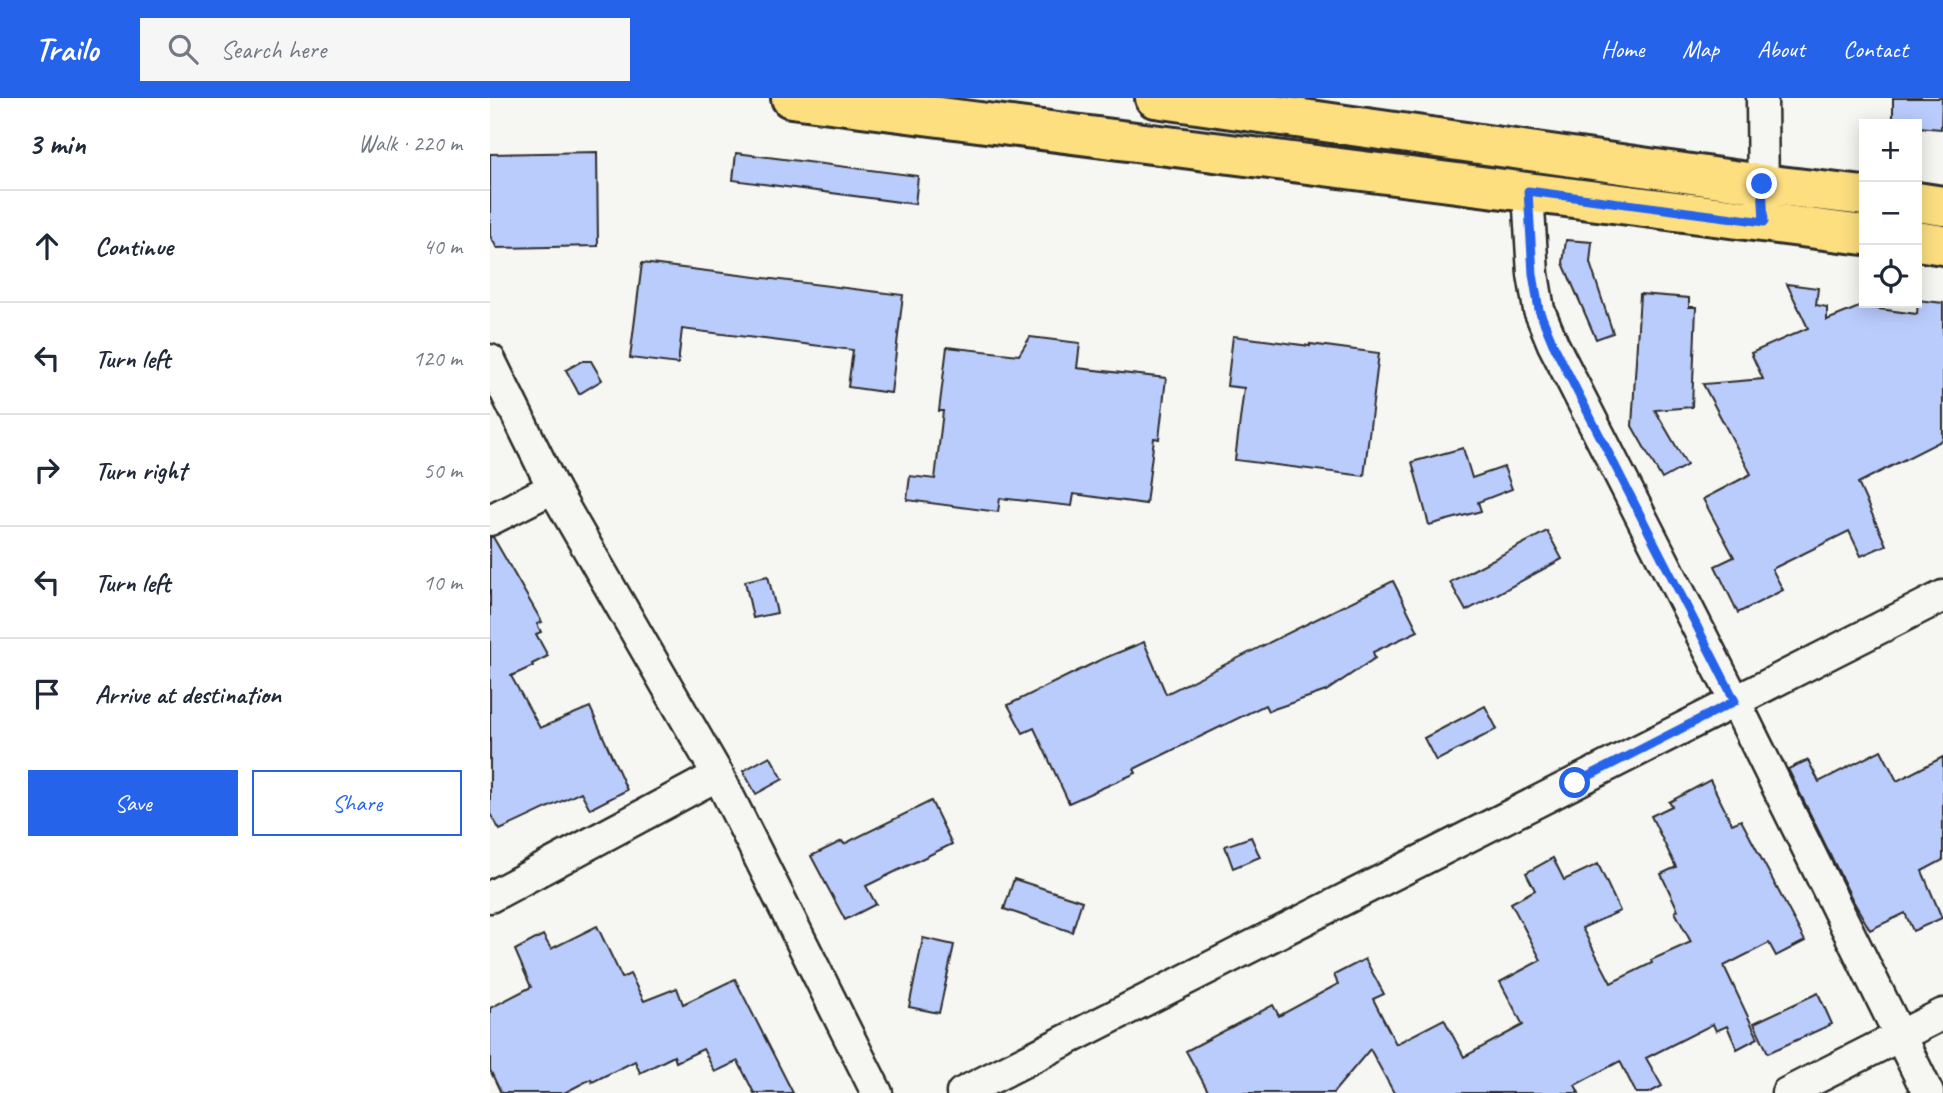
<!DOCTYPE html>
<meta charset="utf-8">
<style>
body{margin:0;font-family:Caveat,sans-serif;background:#f6f6f7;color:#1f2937}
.controls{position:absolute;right:21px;top:21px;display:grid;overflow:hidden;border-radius:0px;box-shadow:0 4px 18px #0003}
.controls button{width:63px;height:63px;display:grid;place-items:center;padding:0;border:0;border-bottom:2px solid #e0e1e3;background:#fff;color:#1f2937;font:35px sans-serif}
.stop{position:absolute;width:21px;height:21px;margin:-16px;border:5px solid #2563eb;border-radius:50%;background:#fff}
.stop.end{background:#2563eb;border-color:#fff;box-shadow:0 2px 7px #0008}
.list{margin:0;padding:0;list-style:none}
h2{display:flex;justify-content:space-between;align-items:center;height:91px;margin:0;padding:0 28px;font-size:30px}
h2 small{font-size:23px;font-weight:400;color:#747a83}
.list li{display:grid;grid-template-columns:46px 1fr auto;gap:21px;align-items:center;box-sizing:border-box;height:112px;padding:0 28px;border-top:2px solid #e0e1e3}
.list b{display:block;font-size:26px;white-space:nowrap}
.list em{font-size:23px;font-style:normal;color:#747a83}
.actions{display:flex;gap:14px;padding:21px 28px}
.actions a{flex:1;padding:16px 0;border:2px solid #2563eb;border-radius:0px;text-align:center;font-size:24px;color:#2563eb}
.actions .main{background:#2563eb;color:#fff}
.icon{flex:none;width:38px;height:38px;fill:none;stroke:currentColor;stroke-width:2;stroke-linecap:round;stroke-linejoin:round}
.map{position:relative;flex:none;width:1453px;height:995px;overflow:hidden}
header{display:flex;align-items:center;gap:42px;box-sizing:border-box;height:98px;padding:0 35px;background:#2563eb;color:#fff}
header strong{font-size:33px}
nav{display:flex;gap:38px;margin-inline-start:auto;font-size:24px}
.search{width:490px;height:63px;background:#f6f6f7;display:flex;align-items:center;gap:18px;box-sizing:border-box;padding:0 24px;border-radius:0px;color:#747a83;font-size:26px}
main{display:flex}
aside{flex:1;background:#fff}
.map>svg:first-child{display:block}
.building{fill:#baccfc;stroke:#2b2b2b;stroke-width:2}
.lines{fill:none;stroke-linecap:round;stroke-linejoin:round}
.minor-casing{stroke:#2b2b2b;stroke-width:35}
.primary-casing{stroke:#2b2b2b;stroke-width:44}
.minor{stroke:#f6f6f2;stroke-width:30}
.primary{stroke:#fddf80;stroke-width:38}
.route{stroke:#2563eb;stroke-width:9}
</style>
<header>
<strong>Trailo</strong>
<div class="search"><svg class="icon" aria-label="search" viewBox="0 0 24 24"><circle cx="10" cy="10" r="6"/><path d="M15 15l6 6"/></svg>Search here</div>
<nav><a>Home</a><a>Map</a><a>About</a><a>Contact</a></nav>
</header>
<main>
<aside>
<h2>3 min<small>Walk · 220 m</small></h2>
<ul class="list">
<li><svg class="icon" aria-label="ahead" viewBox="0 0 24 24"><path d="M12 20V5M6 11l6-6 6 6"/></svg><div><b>Continue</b></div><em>40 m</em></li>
<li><svg class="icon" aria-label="left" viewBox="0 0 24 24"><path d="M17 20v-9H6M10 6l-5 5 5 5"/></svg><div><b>Turn left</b></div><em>120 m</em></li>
<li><svg class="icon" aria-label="right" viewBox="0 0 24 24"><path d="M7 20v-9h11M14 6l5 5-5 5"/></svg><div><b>Turn right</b></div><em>50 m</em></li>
<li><svg class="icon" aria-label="left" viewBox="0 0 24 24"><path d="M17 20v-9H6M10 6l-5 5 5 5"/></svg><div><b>Turn left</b></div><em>10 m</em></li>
<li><svg class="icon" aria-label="arrive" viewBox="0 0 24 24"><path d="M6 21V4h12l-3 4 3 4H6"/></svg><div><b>Arrive at destination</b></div></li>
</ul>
<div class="actions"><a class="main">Save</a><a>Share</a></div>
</aside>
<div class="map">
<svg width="1453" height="995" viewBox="0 0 1453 995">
<rect width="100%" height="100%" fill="#f6f6f2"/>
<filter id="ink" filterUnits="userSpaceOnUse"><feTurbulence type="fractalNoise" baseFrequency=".0143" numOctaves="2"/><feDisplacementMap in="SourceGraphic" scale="14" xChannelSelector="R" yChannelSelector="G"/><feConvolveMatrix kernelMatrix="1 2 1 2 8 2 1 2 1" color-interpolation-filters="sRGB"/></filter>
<g filter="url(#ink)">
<!-- building -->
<g class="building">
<polygon points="1403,0 1452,0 1451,31 1427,29 1427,26 1403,26"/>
<polygon points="107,54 108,148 7,150 0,138 0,56"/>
<polygon points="246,55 428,78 425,106 243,82"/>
<polygon points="1076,142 1102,144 1100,165 1123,235 1106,241 1073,165"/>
<polygon points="152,165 413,197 401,295 358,289 363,252 192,231 188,266 140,260"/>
<polygon points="1297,186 1328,190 1326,207 1337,209 1337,222 1379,205 1382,210 1427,216 1428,202 1453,205 1453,342 1368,385 1396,447 1371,458 1359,433 1282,471 1293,492 1248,515 1225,468 1244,459 1213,401 1261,376 1213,286 1273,281 1261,255 1318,230"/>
<polygon points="1150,196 1199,200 1199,209 1206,209 1202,309 1165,312 1197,367 1172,381 1142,328"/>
<polygon points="743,238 820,248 820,246 889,255 874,378 745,362 754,290 737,288"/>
<polygon points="540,239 590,245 587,270 676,280 669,341 664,340 656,406 584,396 582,408 510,400 508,414 417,402 420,378 445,381 453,313 449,313 457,249 529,257"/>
<polygon points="92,263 101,263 112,282 89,296 76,272"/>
<polygon points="973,350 982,380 1014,369 1022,391 988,404 991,413 939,427 922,364"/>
<polygon points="1057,433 1072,461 976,513 960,484"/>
<polygon points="0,439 3,439 52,524 47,526 51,534 46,536 58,558 42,566 43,568 21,578 50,630 100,609 137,692 100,711 91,694 10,732 0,716"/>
<polygon points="278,478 287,515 263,520 255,483"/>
<polygon points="903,483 928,533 883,554 885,560 836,593 778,613 775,607 644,671 646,675 579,705 544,630 533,635 518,607 610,562 654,544 676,596"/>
<polygon points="995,608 1007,631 946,663 934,640"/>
<polygon points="1391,652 1407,683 1453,659 1453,762 1432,773 1452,820 1423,833 1415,815 1380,832 1362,801 1298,671 1318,662 1329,684"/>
<polygon points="280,658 293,681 266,696 253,673"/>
<polygon points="1220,682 1242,726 1251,722 1315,843 1286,858 1279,845 1234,868 1268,940 1247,951 1237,928 1226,933 1223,926 1156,960 1172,988 1159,995 1146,995 1130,963 1085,987 1089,995 904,995 880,951 843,995 719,995 696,953 783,907 789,918 848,886 844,877 875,861 894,896 883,901 906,946 954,921 974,959 1033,927 1010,884 1051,862 1021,805 1045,792 1036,775 1063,760 1074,782 1108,766 1130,813 1092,830 1121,885 1162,865 1161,862 1201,844 1185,814 1188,812 1171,776 1186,769 1161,718 1182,708 1179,704"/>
<polygon points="441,703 462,746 376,788 386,806 355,822 321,758 352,743 354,746"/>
<polygon points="761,739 770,759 743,770 735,748"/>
<polygon points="524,781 592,803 582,834 514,811"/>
<polygon points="107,828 132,880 140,876 154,903 187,890 193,906 245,881 303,995 264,995 248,963 225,974 213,951 186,964 184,958 150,975 145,963 102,984 101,981 74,995 11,995 0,972 0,910 41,889 25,852 53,837 61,851"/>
<polygon points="433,840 464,847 449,915 419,909"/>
<polygon points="1328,895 1342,926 1278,955 1264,925"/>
</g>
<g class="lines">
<!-- minor casing -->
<g class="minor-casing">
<g id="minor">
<polyline points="1272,0 1273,106"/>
<polyline points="1038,94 1043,176 1049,212 1063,246 1245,603 1438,995"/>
<polyline points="0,262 63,390 228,677 387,995"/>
<polyline points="0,422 63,390"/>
<polyline points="0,799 228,677"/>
<polyline points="472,995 1453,498"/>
<polyline points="1297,995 1453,916"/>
</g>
</g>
<!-- primary casing -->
<g class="primary-casing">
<g id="primary">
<polyline points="301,0 1374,137"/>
<polyline points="665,0 1272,86 1374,98"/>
<polyline points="1427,104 1453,108"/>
<polyline points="1427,143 1453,147"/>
</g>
</g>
<!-- minor -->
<use href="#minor" class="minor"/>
<!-- primary -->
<use href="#primary" class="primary"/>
</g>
</g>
<g class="lines" filter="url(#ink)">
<!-- route -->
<polyline class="route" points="1085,685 1245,603 1063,246 1049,212 1043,176 1038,93 1274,124 1272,86"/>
</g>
</svg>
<div class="controls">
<button>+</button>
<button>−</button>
<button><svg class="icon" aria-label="locate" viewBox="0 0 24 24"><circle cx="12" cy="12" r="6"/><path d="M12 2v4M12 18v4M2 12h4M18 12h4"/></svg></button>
</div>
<div class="stop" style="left:1085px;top:685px"></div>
<div class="stop end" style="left:1272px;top:86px"></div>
</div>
</main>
